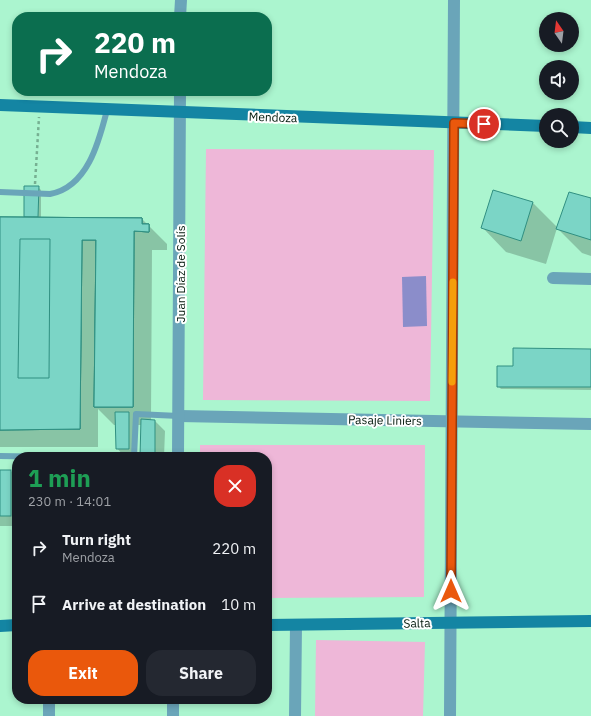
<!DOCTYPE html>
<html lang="en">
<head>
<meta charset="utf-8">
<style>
	body { margin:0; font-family:"IBM Plex Sans",sans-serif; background:#242831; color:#f1f3f6; height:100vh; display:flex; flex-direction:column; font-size:15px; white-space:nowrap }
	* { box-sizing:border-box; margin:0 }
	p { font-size:13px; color:#9ea1a6 }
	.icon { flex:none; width:22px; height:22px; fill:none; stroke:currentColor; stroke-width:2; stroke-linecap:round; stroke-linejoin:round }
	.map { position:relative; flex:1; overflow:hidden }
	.panel { position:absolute; left:12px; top:452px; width:260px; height:252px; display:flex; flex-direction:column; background:#171b24; border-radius:16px; box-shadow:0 2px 6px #0003 }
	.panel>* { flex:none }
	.hud { position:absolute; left:12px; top:12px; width:260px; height:84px; border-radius:16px; box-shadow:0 2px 6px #0003; background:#0b6e4f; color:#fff; overflow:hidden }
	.needle { width:26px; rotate:346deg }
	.controls { position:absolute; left:539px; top:12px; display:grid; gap:8px }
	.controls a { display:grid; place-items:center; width:40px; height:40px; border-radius:50%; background:#171b24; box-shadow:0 2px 6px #0003; font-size:20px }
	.pin { position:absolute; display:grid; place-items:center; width:34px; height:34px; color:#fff; margin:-17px; border:2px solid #fff; border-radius:50%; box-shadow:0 1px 4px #0007 }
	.me { position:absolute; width:44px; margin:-22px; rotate:0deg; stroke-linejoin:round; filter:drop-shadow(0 0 3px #0008) }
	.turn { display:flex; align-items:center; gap:14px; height:84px; padding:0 16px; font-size:18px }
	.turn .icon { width:52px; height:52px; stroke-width:2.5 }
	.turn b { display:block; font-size:28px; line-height:34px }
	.round { display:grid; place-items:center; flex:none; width:42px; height:42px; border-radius:16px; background:#242831 }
	.head { display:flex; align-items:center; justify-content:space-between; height:68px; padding:0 16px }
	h1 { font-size:24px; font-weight:700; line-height:30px; color:#1e9e55 }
	.primary-button { display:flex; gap:8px; margin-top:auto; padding:8px 16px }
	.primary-button a { flex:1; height:46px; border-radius:16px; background:#ea580c; color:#fff; font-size:16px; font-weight:700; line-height:46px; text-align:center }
	.primary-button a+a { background:#242831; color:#f1f3f6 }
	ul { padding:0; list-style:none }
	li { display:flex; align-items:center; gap:12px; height:56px; padding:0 16px }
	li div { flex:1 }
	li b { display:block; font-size:15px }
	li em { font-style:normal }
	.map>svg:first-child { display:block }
	.green { fill:#eeb7d8 }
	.water { fill:#8b8dca }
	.shadow { fill:#0003 }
	.building { fill:#7bd5c6; stroke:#308f81; fill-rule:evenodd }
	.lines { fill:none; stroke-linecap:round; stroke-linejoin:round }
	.path { stroke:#76b092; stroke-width:2.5; stroke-dasharray:3 3; stroke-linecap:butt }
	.lane { stroke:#6aa5b9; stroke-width:6 }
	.street { stroke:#6aa5b9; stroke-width:12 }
	.secondary { stroke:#1485a3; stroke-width:12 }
	.route-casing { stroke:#983908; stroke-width:10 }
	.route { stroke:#ea580c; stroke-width:7 }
	.slow { stroke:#f59e0b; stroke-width:7 }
	.labels { text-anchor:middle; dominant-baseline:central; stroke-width:4; stroke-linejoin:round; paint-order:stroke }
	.street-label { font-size:12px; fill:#00170a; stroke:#fff }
</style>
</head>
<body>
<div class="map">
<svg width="591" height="716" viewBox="0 0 591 716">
	<rect width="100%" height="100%" fill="#abf5cf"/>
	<g class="green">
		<polygon points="206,149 434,150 430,401 203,400"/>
		<polygon points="200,445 425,445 424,597 267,598 267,457 200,457"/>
		<polygon points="316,640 425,642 423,716 315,716"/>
	</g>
	<polygon class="water" points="426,276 427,326 403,327 402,277"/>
	<g class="shadow">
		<polygon points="38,187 41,190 41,218 142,219 167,244 167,250 152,250 151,420 155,421 165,431 164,457 141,457 142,425 135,425 135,455 123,455 117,448 117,425 114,425 98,409 98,447 0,447 0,218 26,218 25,217"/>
		<polygon points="494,191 533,203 558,228 591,199 591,256 582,253 557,228 546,264 506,252 482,227"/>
		<polygon points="591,350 591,390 501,389 498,386 514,367"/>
		<polygon points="0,471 11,471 17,477 17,526 0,526"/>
	</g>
	<g class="building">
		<polygon points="24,186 39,186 38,217 24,217"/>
		<polygon points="493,190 533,202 521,241 481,228"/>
		<polygon points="569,192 591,198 591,240 556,229"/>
		<polygon points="0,217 142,218 142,224 149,224 149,232 134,231 133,407 94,407 96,240 82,240 80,429 0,430"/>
		<polygon points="0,217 142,218 142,224 149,224 149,232 134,231 133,407 94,407 96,240 82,240 80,429 0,430"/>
		<path d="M 0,217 L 142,218 L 142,224 L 149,224 L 149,232 L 134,231 L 133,407 L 94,407 L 96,240 L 82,240 L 80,429 L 0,430 ZM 20,239 L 50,239 L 49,378 L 18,378 Z"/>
		<polygon points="513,348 591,349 591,387 497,387 497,366 513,366"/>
		<polygon points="115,412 129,412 129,449 116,449"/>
		<polygon points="141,419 155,420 155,457 140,457"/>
		<rect x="0" y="470" width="11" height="46"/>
	</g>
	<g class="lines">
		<polyline class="path" points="35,184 39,117"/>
		<g class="lane">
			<path d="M 0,192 L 50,194 C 88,187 99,141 107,110"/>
			<polyline points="0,456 62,457"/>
			<polyline points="134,457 136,414 179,416"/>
		</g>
		<g class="street">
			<polyline points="180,17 181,0"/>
			<polyline points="553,278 591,279"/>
			<polyline points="179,416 591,424"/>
			<polyline points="178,457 180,91"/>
			<polyline points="49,716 49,699"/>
			<polyline points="173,716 173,699"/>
			<polyline points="295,716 296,625"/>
			<polyline points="450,716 454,0"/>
		</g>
		<g class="secondary">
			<polyline points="0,105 546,126"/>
			<polyline points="572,127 591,128"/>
			<polyline points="267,625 591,621"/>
			<polyline points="0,626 17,625"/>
		</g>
	</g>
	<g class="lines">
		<defs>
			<polyline id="route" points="451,591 454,123 484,124"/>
		</defs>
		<use href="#route" class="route-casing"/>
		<use href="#route" class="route"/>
		<polyline class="slow" points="452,382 453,282"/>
	</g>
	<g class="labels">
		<g class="street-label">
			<text transform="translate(273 117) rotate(2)">Mendoza</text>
			<text transform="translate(180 274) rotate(-90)">Juan Díaz de Solís</text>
			<text transform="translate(385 420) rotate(1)">Pasaje Liniers</text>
			<text transform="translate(417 623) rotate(-1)">Salta</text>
		</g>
	</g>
</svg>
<div class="controls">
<a><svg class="needle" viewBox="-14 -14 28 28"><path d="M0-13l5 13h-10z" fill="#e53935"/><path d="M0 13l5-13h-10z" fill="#9ea1a6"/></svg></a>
<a><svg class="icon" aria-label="sound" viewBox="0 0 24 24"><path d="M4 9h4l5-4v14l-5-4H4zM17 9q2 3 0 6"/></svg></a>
<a><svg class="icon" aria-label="search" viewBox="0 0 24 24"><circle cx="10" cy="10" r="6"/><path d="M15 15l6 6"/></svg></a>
</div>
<div class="pin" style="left:484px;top:124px;background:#d93025"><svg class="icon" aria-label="arrive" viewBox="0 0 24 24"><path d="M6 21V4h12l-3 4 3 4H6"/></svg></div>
<svg class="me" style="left:451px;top:591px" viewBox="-20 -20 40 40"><path d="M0-17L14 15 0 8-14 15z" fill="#ea580c" stroke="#fff" stroke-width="4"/></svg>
<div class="hud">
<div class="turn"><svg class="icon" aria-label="right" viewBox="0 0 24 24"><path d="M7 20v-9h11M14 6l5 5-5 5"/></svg><div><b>220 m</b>Mendoza</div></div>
</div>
<section class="panel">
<div class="head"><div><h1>1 min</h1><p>230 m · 14:01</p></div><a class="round" style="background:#d93025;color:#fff"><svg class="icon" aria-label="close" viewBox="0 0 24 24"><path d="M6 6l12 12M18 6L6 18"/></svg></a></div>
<ul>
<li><svg class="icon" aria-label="right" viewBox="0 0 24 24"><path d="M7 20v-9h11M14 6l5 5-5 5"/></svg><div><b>Turn right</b><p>Mendoza</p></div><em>220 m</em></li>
<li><svg class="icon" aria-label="arrive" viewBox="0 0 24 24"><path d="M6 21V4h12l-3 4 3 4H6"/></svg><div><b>Arrive at destination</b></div><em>10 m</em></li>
</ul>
<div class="primary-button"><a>Exit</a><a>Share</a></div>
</section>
</div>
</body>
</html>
